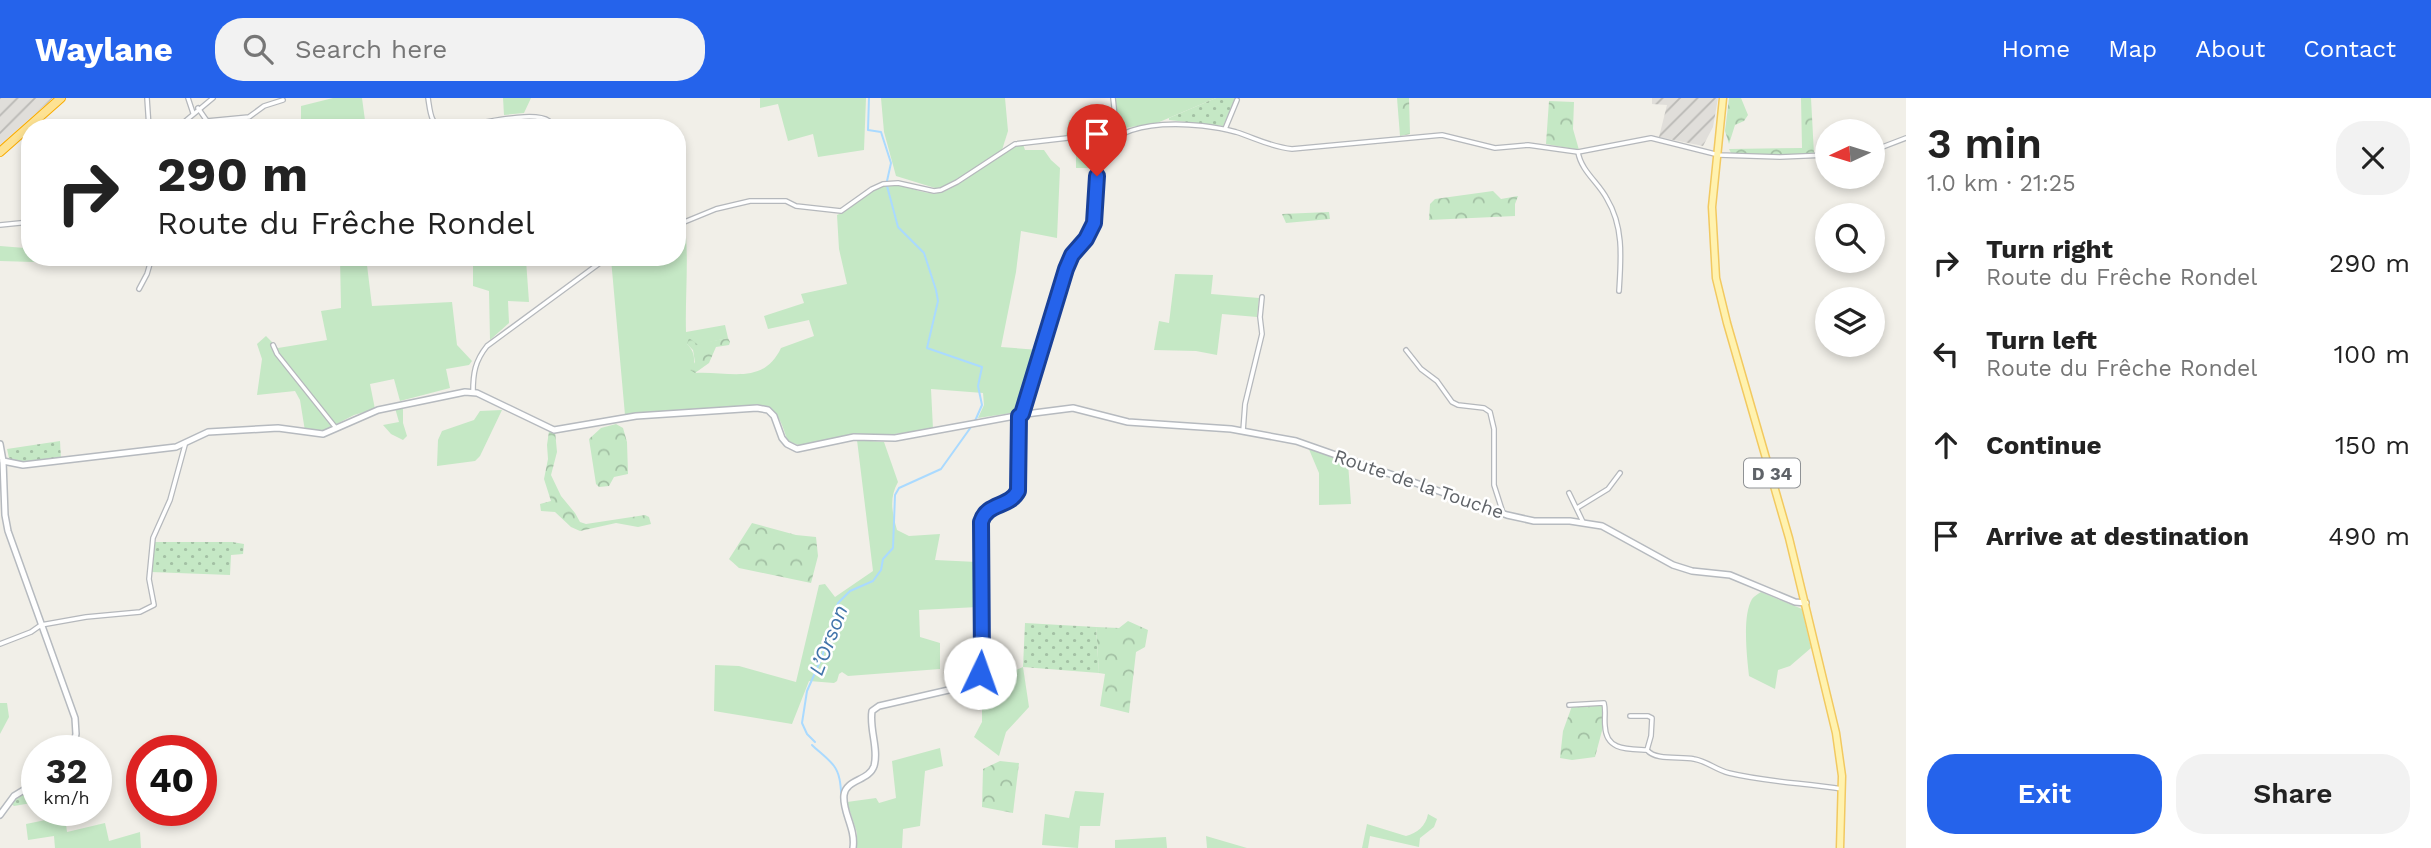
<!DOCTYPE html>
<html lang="en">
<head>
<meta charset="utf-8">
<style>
	body { margin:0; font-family:"Work Sans",sans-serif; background:#f2f2f2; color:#222; height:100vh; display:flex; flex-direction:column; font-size:26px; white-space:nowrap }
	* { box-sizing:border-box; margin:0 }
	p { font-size:23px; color:#767676 }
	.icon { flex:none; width:38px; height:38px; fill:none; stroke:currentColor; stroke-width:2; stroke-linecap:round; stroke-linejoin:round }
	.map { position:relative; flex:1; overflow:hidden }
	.drawer { display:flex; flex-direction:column; background:#fff; width:525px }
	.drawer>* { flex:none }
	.hud { position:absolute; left:21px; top:21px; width:665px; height:147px; border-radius:28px; box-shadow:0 4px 10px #0003; background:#fff; color:#222; overflow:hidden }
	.needle { width:46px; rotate:266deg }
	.tools { position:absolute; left:1815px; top:21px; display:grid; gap:14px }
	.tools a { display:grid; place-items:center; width:70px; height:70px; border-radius:50%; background:#fff; box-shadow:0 4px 10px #0003; font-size:35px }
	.speed { position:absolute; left:21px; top:637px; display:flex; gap:14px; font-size:35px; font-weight:700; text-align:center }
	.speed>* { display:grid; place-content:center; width:91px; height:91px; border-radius:50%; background:#fff; box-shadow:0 4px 10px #0003; line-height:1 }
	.speed small { font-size:18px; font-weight:400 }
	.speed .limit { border:10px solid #d22; background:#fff; color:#111 }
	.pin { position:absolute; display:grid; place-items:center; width:60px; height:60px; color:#fff; margin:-72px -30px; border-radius:50% 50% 50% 0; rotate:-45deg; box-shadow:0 0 7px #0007 }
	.pin .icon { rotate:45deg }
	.me { position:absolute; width:77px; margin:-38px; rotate:3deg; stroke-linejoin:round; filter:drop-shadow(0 0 5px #0008) }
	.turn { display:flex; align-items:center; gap:24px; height:147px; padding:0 21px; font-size:32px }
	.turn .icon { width:91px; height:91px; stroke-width:2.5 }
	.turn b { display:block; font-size:49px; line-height:60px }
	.round { display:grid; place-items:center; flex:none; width:74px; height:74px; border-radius:28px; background:#f2f2f2 }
	.headline { display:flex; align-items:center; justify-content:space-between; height:119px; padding:0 21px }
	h1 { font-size:42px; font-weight:600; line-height:52px }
	.button { display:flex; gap:14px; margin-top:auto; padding:14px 21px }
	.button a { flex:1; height:80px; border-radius:28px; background:#2563eb; color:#fff; font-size:28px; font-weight:600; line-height:80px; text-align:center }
	.button a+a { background:#f2f2f2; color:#222 }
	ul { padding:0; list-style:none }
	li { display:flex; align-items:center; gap:21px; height:91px; padding:0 21px }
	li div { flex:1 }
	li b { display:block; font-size:26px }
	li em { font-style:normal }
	header { display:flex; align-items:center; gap:42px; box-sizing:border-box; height:98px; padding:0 35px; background:#2563eb; color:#fff }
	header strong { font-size:33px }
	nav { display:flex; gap:38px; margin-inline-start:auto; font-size:24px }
	.search { width:490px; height:63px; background:#f2f2f2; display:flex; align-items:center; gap:18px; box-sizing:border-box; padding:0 24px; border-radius:28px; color:#767676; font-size:26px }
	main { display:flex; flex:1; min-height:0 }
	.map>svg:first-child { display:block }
	.industrial { fill:url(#industrial-furrows) }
	.grass { fill:#c5e8c5 }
	.forest { fill:url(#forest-crowns) }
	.garden { fill:url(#garden-dots) }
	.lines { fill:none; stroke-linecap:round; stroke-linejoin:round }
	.stream { stroke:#aadaff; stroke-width:2 }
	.street-casing { stroke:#b5b8bc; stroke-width:6 }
	.secondary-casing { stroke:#b6babf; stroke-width:8 }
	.primary-casing { stroke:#f2c960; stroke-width:9 }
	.highway-casing { stroke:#f9ab00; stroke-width:10 }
	.street { stroke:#fff; stroke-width:3.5 }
	.secondary { stroke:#fff; stroke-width:5 }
	.primary { stroke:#fff2af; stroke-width:6 }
	.highway { stroke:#fde293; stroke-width:8 }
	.route-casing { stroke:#184099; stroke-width:18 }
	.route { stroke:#2563eb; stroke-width:12 }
	.labels { text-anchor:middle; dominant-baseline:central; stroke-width:5; stroke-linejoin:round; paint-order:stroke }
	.shield { fill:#fff; stroke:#8f9295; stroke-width:2 }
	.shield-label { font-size:18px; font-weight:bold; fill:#5f6368 }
	.street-label { font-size:19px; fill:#5f6368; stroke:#fff }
	.water-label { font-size:21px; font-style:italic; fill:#4174aa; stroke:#fff }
</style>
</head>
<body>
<header>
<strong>Waylane</strong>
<div class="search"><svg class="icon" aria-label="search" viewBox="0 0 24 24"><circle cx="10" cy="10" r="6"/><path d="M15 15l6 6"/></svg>Search here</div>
<nav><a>Home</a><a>Map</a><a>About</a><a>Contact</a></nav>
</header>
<main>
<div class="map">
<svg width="1906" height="750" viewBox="0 0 1906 750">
	<defs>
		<pattern id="industrial-furrows" width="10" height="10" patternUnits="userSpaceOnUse" patternTransform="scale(1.75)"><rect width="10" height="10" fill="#e0deda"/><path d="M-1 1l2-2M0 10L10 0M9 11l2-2" fill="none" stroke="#b9b8b5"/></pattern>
		<pattern id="forest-crowns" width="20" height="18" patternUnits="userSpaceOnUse" patternTransform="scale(1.75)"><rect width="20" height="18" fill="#c5e8c5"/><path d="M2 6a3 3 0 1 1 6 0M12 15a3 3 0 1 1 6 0" fill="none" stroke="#a3c0a4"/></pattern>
		<pattern id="garden-dots" width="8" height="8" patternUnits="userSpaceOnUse" patternTransform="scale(1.75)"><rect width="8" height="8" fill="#c5e8c5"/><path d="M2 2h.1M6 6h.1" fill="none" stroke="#a3c0a4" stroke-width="1.8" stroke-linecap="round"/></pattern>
	</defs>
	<rect width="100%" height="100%" fill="#f1efe8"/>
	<g class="industrial">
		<polygon points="0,0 53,0 0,47"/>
		<polygon points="1652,0 1718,0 1713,29 1703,48 1659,39 1667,7 1652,6"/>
	</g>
	<g class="grass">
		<polygon points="333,0 362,0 366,30 395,30 301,30 301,8"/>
		<polygon points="503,0 531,0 524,15 504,17"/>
		<polygon points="760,0 866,0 864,52 818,59 813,36 788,43 778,6 760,10"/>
		<polygon points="881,0 1005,0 1008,33 1002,52 958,83 941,90 935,90 896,78 884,34"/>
		<polygon points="1114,0 1216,0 1157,25 1118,31"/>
		<polygon points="1086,21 1089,36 1066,37 1069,22"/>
		<polygon points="1093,38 1106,46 1096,63 1095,70 1076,70 1076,40"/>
		<path d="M 1023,46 L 1025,52 L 1044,52 L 1051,62 L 1060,70 L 1057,140 L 1021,133 L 1016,174 L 1001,249 L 1039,252 L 1018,314 L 978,320 L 984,307 L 983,295 L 931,291 L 933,331 L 801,348 L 788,343 C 784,334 781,319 773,314 C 759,303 647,314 625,317 L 611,161 L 677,159 L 677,129 L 685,126 C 689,162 685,198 686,234 L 725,227 L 728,240 L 701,246 L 687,246 C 697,256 693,263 695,275 C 729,273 763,288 781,250 L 814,238 L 809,222 L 768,231 L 764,218 L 804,205 L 801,196 L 847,186 L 839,151 L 837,117 C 854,109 869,90 889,87 C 907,85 925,100 943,94 C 972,82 993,55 1023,46 Z"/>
		<polygon points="25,129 30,129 30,159 69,159 67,165 0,163 0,148 25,150"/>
		<polygon points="155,159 218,159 219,165 154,166"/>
		<polygon points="340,159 366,159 372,208 452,204 457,247 472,263 469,267 446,271 450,290 400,303 394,281 370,286 375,311 354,317 321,334 305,333 300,302 295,293 257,297 262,261 257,246 266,238 278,250 327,242 321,213 341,210"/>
		<polygon points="473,159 513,159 513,162 526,162 529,204 508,203 509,225 490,242 489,193 473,188"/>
		<polygon points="1175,176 1213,177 1211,196 1259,200 1257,219 1222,216 1217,257 1196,253 1154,252 1159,223 1169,225"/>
		<polygon points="403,309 403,325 407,338 403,342 391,336 383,327 399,324 395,310"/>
		<polygon points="502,312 480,358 475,363 437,368 438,342 442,333 474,322 480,313"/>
		<path d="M 857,342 L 884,344 L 898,384 C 889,400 892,414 897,432 L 909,438 L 940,436 L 935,462 L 977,464 L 978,509 L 919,512 L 920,539 L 940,545 L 940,571 L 848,578 L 842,574 L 839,576 L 837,583 L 834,585 L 809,583 L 792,626 L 714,613 L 715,567 L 739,568 L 796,584 L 819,487 L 825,486 L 835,499 L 873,473 Z"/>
		<polygon points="1308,349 1348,365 1351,406 1319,407 1319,375"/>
		<path d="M 1761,494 L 1802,511 L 1811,550 L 1790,568 L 1778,572 L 1775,591 L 1749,578 C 1747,559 1742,518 1752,501 C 1754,498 1758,496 1761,494 Z"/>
		<polygon points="1023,569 1029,609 1006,634 999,658 974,639 982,624 982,586"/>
		<polygon points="0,605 7,605 9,619 0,636"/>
		<polygon points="940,650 943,668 925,673 920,728 903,731 902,750 856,750 857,735 847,704 876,700 879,705 896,700 892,663"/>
		<polygon points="1075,693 1104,695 1100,728 1080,728 1078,750 1042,747 1045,716 1069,720"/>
		<path d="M 1428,716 L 1437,721 L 1434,729 L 1420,740 L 1419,749 L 1370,738 L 1368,750 L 1362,750 L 1367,726 L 1406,738 C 1417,735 1426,728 1428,716 Z"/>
		<polygon points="65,718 67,734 105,725 109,743 140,734 141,750 55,750 54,738 28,742 26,726"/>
		<polygon points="1206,738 1247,750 1207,750"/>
		<polygon points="1166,739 1167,750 1115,750 1115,742"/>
	</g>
	<g class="forest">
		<polygon points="1397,0 1409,0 1410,36 1400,38"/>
		<polygon points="1729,0 1741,0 1748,17 1744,23 1735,27 1729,46 1725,33"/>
		<polygon points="1801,0 1811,0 1814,56 1775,58 1731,55 1729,51 1802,50"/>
		<polygon points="1549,3 1574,4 1573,31 1579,52 1546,46"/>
		<polygon points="1493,93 1501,101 1518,98 1515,106 1515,118 1429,122 1430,106 1435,101"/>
		<polygon points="1329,114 1330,121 1286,125 1282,116"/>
		<polygon points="689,240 697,246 728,240 730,244 729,247 716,249 709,265 695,275 690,272 695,264 693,252 687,246"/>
		<polygon points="616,326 623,330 627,344 628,376 614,379 609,388 599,389 596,386 589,341 601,330"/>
		<polygon points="549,333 555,333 557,354 551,377 561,398 575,415 580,424 586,426 645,417 649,419 651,426 638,429 616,425 580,433 571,429 555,414 541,413 540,406 551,403 544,381 548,361 547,347"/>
		<polygon points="752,425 796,437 816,439 818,458 811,485 739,470 729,461"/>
		<polygon points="1128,523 1148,532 1145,549 1136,554 1129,615 1100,608 1105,576 1099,575 1096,529 1119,530"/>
		<polygon points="1602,606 1603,629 1595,659 1572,662 1560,660 1563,633 1572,608"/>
		<polygon points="1000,663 1019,665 1013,715 982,709 983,671"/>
	</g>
	<g class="garden">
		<polygon points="1216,0 1236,0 1223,28 1169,22 1169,20"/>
		<polygon points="60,343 61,361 20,366 9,360 7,351"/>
		<polygon points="155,444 232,444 244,446 243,456 231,457 230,477 151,474"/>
		<polygon points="1025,525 1096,529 1099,575 1023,569"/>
		<polygon points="37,687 37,704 14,708 10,705"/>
	</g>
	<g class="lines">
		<g class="stream">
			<polyline points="869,0 868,32 881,34 891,65 887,83"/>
			<polyline points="887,88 898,129 924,155 936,192 938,203 927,250 982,269 978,288 982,307 975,323"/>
			<polyline points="815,644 807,636 802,625 807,593 822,559 838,505 850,493 873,483 881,472 883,461 893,450 895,397 899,390 941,371 971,329"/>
			<path d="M 812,647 C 819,654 828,660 834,668 C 844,681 839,703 845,719"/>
		</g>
		<defs>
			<g id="street">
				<polyline points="147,0 149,30"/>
				<polyline points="188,0 193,15"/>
				<path d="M 428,0 C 429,6 430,17 433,22 C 446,40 527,8 549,23 L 550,30"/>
				<polyline points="1113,0 1117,36"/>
				<polyline points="198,10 207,23 249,19 264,8 283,2"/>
				<polyline points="206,22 209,30"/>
				<polyline points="177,30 213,0"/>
				<polyline points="1225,31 1237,2"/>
				<polyline points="1109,45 1094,37 1116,35"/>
				<polyline points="1872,53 1906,40"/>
				<path d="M 1578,54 C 1581,73 1599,85 1607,101 C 1624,129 1621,161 1619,193"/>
				<polyline points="0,127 30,124"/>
				<polyline points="677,127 716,111 750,103 786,103 796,108 841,113 872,91 883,86 898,85 934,93 941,92 957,84 1015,46 1094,37"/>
				<polyline points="139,191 147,176 152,159"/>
				<polyline points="273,247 277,256 336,330"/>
				<polyline points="1406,252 1421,271 1437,283 1452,304 1458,307 1484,310 1490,314 1494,331 1494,387 1503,415"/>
				<path d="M 473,294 C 473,275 475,263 487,248 L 608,159"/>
				<path d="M 1021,316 L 1066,171 C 1073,154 1089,143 1094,125 C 1101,103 1090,77 1101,56 C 1122,17 1199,24 1236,34 C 1255,40 1271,49 1292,51 L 1442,37 L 1495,50 L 1528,47 L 1578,54 L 1651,40 L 1719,57 L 1780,59 L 1827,57"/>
				<polyline points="1243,333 1245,306 1262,236 1260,219 1262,199"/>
				<polyline points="1569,395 1583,424"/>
				<polyline points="1577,410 1608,391 1620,375"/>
				<polyline points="0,546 31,534 41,527 86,519 140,514 154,507 149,481 153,440 170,402 185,347"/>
				<path d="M 1569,607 L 1604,605 C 1606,613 1604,620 1605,628 C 1606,653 1628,651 1647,652 C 1656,663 1680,658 1694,661 C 1707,663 1716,672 1729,675 C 1766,684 1805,685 1842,691"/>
				<polyline points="1630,618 1648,618 1652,620 1651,638 1647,652"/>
			</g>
			<g id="secondary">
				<polyline points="0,346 3,363 5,417 8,433 75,620 76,636 72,653"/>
				<polyline points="3,363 23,367 176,349 208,334 278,330 323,336 378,312 465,294 477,295 554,332 636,318 757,310 768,312 774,318 782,340 787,346 797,351 854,339 895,340 1026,316 1073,310 1128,324 1231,331 1296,343 1507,417 1534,423 1570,423 1602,428 1673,467 1692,473 1730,477 1795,504 1806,505"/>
				<polyline points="0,717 14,698 37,684"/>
				<path d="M 853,750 C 856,730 842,714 844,697 C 846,681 869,683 874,668 C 879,651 869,631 872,613 L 879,608 L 966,588 C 978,582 981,574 982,561 L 981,424 C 987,404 1009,409 1018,392 L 1020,317"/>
			</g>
			<polyline id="primary" points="1723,0 1712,109 1716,180 1727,225 1789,440 1836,635 1842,678 1840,750"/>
			<polyline id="highway" points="0,54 61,0"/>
		</defs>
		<use href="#street" class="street-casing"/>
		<use href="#secondary" class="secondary-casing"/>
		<use href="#primary" class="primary-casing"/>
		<use href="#highway" class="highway-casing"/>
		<use href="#street" class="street"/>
		<use href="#secondary" class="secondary"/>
		<use href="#primary" class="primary"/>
		<use href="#highway" class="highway"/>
	</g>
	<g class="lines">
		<defs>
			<path id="route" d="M 980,575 L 982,561 L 981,424 C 987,404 1009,410 1018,393 L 1019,318 L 1022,316 L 1066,171 L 1072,157 L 1086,141 L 1094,125 L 1097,78"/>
		</defs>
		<use href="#route" class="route-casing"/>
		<use href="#route" class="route"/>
	</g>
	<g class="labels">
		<rect class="shield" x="1744" y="360.5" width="56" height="29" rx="5"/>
		<g class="shield-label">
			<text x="1772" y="375">D 34</text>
		</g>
		<g class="street-label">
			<text transform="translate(1419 386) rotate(19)">Route de la Touche</text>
		</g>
		<g class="water-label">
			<text transform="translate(828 542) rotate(-69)">L’Orson</text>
		</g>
	</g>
</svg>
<div class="tools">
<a><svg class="needle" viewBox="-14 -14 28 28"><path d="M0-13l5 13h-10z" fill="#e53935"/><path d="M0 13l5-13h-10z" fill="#767676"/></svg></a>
<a><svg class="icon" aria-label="search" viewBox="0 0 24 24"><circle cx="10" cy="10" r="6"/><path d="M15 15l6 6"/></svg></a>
<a><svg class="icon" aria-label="layers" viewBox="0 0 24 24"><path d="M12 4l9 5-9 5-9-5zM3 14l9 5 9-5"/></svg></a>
</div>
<div class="speed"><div>32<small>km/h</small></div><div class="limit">40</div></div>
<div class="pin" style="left:1097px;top:78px;background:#d93025"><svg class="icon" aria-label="arrive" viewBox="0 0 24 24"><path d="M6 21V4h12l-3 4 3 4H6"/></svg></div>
<svg class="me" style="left:980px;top:575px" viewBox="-20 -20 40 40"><circle r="19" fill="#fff"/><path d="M0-13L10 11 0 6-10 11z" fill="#2563eb"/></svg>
<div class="hud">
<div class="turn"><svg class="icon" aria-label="right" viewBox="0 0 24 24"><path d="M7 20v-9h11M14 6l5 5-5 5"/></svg><div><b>290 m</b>Route du Frêche Rondel</div></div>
</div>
</div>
<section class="drawer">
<div class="headline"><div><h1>3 min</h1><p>1.0 km · 21:25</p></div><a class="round"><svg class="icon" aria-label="close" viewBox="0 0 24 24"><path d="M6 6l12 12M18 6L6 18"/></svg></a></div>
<ul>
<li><svg class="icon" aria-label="right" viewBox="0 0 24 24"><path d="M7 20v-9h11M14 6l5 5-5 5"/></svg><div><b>Turn right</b><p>Route du Frêche Rondel</p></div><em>290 m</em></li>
<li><svg class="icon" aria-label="left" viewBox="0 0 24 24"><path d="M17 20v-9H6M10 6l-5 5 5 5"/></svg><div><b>Turn left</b><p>Route du Frêche Rondel</p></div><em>100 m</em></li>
<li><svg class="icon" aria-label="ahead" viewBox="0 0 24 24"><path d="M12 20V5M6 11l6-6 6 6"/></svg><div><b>Continue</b></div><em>150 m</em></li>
<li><svg class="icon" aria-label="arrive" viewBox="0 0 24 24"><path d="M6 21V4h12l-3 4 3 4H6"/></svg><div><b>Arrive at destination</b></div><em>490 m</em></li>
</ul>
<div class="button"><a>Exit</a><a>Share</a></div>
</section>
</main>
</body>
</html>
